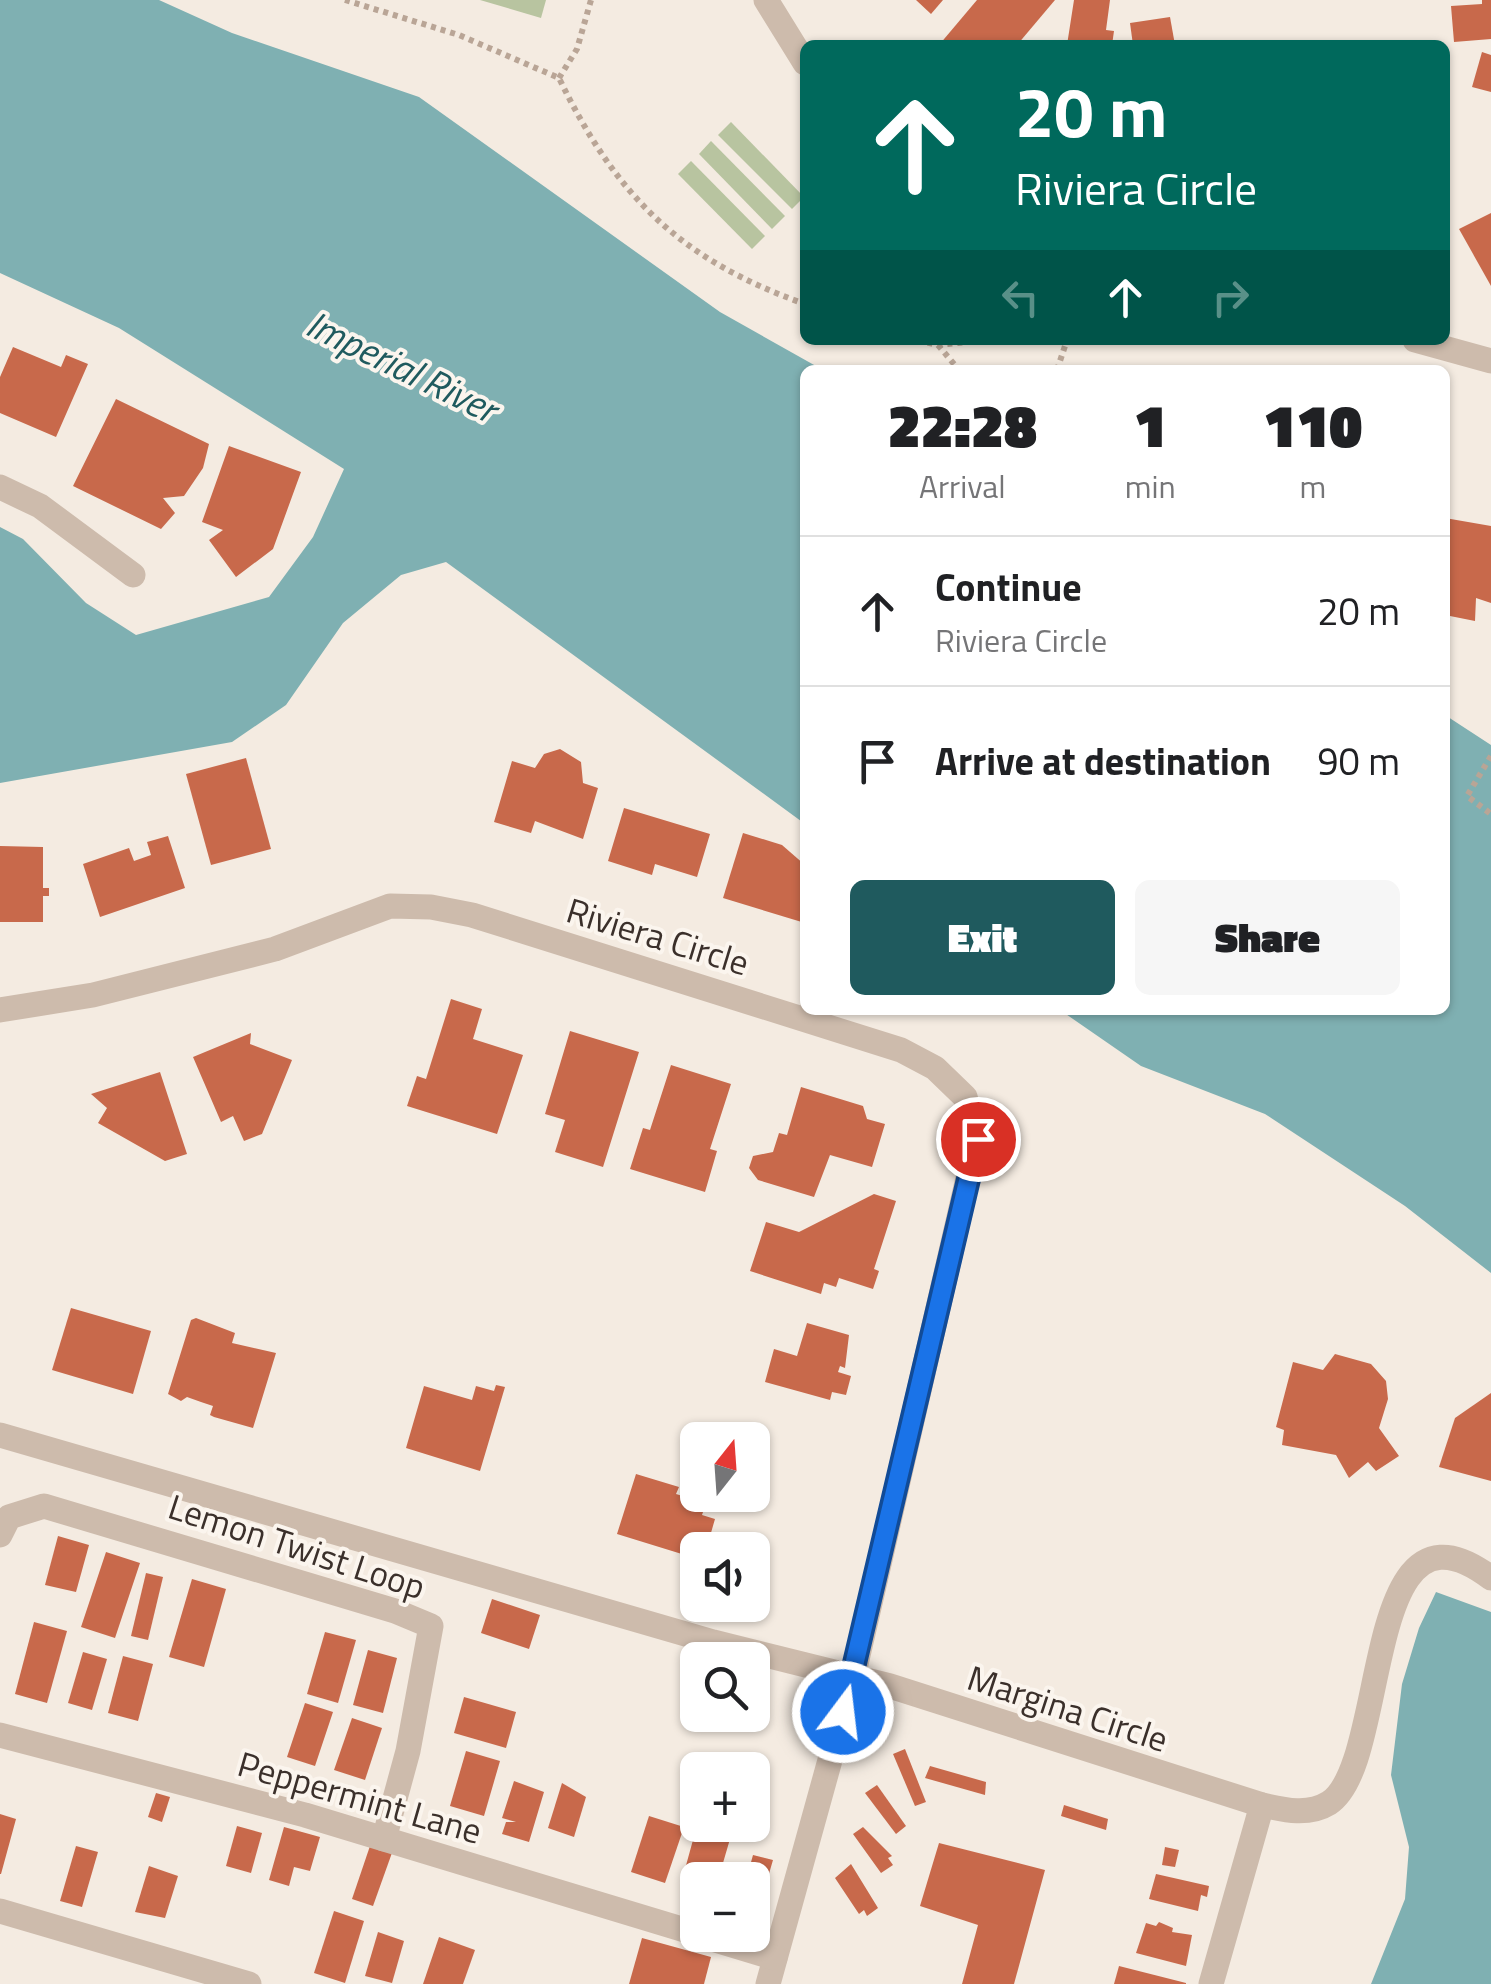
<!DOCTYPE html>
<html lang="en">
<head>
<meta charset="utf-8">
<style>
	body { margin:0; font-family:"Titillium Web",sans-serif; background:#f6f6f6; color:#202124; height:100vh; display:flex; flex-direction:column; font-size:38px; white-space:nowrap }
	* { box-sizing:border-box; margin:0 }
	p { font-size:32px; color:#757577 }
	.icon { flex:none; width:55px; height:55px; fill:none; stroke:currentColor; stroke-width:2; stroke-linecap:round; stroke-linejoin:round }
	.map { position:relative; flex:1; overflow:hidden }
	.side { position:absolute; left:800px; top:365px; width:650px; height:650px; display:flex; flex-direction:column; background:#fff; border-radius:15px; box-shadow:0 2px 8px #0004 }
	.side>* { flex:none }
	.hud { position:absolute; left:800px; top:40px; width:650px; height:305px; border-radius:15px; box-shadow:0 2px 8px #0004; background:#00695c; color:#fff; overflow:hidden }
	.needle { width:65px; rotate:17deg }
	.fabs { position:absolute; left:680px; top:1422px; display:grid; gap:20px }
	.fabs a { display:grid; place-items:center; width:90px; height:90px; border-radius:15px; background:#fff; box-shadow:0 2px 8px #0004; font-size:50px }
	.pin { position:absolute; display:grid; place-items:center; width:85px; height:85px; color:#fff; margin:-42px; border:5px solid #fff; border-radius:50%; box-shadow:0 2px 10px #0007 }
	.me { position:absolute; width:110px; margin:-55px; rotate:15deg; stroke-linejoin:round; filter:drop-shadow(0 0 8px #0008) }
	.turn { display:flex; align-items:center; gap:35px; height:210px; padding:0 50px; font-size:45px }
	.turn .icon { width:130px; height:130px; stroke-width:2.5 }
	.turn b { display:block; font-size:70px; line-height:85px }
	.lanes { display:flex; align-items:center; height:95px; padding:0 50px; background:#0003; justify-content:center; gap:50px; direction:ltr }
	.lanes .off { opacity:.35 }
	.eta { display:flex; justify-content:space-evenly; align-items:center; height:170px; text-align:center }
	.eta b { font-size:60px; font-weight:800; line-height:70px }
	.action { display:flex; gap:20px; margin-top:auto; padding:20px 50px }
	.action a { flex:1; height:115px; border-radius:15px; background:#1f5a5e; color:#fff; font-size:40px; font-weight:800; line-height:115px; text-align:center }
	.action a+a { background:#f6f6f6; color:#202124 }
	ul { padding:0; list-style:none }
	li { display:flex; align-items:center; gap:30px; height:150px; padding:0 50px; border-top:2px solid #e0e0e0 }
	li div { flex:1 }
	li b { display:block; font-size:38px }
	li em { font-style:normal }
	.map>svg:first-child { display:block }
	.green { fill:#b8c4a0 }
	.water { fill:#7fb0b2 }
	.building { fill:#c8694b }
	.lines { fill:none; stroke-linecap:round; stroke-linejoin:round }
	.path { stroke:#b9a596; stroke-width:6; stroke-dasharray:5 5; stroke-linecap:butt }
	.street { stroke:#cdbbac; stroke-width:25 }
	.route-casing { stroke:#114b97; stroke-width:25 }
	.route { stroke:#1a73e8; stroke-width:18 }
	.labels { text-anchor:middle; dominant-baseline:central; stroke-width:8; stroke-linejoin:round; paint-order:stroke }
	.street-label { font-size:35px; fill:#3b302b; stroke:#fbf5ee }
	.water-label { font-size:38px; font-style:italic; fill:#1f5a5e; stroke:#fbf5ee }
</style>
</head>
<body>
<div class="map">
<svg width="1491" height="1984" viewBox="0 0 1491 1984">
	<rect width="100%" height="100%" fill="#f4ebe1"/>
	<g class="green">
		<polygon points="480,0 546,0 541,18"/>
		<polygon points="731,122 804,197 792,209 718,135"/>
		<polygon points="711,141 785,216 772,229 699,154"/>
		<polygon points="691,161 765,236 752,249 678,174"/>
	</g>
	<g class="water">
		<polygon points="0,0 159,0 232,33 419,97 720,312 823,370 805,370 805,824 446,562 401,575 343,623 286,705 232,742 0,783 0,527 23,539 86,603 136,635 269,597 313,537 344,469 119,328 0,273"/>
		<polygon points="1445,715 1491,745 1491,1273 1405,1206 1265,1114 1141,1066 1060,1010 1445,1010"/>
		<polygon points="1436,1592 1491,1612 1491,1984 1371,1984 1405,1899 1409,1847 1391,1775 1402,1684 1419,1628"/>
	</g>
	<g class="building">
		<polygon points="916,0 943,0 931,14"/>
		<polygon points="977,0 1055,0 1017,45 939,45"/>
		<polygon points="1074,0 1110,0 1106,30 1114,31 1112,45 1067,45"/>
		<polygon points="1482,0 1491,0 1491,39 1454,42 1451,6 1482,4"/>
		<polygon points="1170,17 1175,45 1133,45 1130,23"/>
		<polygon points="1482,52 1491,55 1491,92 1472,87"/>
		<polygon points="1491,213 1491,286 1459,229"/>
		<polygon points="13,347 61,367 66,355 88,364 56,437 0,413 0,377"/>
		<polygon points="116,399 209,444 203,468 184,496 163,498 175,513 161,529 73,486"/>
		<polygon points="229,446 301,472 273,549 236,577 209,540 223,530 202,522"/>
		<polygon points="1445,518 1491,526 1491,603 1476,598 1475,621 1445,615"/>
		<polygon points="560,749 581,762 583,783 598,788 583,839 535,821 531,833 494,822 512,761 535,768 544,754"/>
		<polygon points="246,758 271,849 211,865 186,774"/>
		<polygon points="624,808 710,834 697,877 655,864 652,875 608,861"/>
		<polygon points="743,833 782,845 805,865 805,923 723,898"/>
		<polygon points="168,836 185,888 100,917 83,864 129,848 134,861 151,855 147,842"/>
		<polygon points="0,846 43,847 43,888 49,888 49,896 43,896 43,922 0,922"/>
		<polygon points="451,999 482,1009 473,1039 523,1055 497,1134 407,1106 417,1076 426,1079"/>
		<polygon points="570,1031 639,1052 603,1167 555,1152 565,1120 545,1114"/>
		<polygon points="251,1033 250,1044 292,1060 262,1134 244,1141 233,1116 221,1122 193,1057"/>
		<polygon points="671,1065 731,1084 710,1149 717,1151 705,1192 630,1169 643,1128 650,1130"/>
		<polygon points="160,1072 187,1154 165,1161 98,1123 107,1108 91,1094"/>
		<polygon points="801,1087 863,1106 867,1119 885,1124 872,1167 830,1155 814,1197 758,1180 749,1168 753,1156 773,1152 779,1133 787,1135"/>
		<polygon points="874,1194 896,1201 874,1269 879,1271 873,1289 839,1278 836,1287 824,1283 821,1294 750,1271 766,1222 799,1232"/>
		<polygon points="71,1308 151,1331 133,1394 52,1370"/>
		<polygon points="196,1318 235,1333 232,1343 276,1353 253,1428 214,1417 210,1415 213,1406 201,1402 187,1397 181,1401 168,1394 191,1320"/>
		<polygon points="807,1323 849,1335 845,1368 840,1366 838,1372 851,1376 846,1395 832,1392 830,1400 765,1382 774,1349 797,1356"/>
		<polygon points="1335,1354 1371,1364 1386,1381 1388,1399 1379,1428 1399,1456 1376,1471 1368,1462 1349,1478 1336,1455 1282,1445 1284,1430 1276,1427 1293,1362 1323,1370"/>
		<polygon points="496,1385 505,1387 480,1471 406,1448 424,1386 472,1400 476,1386 494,1391"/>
		<polygon points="1491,1393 1491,1481 1439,1467 1455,1418"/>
		<polygon points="636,1474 679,1487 676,1494 706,1503 702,1515 715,1519 706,1550 698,1550 698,1559 617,1534"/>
		<polygon points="58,1536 89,1545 76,1592 45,1585"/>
		<polygon points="106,1552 140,1563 115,1638 81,1627"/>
		<polygon points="146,1573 163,1577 148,1640 131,1636"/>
		<polygon points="192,1579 226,1589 204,1667 169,1657"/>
		<polygon points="492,1599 540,1615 529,1649 481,1633"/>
		<polygon points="34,1622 67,1631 47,1703 15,1694"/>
		<polygon points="325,1632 356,1640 338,1703 307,1694"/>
		<polygon points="368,1650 397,1658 383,1713 353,1705"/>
		<polygon points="83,1652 107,1659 92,1710 68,1703"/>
		<polygon points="123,1656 153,1664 138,1721 108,1713"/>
		<polygon points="464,1697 516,1712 506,1748 454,1733"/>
		<polygon points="305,1703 333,1712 315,1766 287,1757"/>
		<polygon points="352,1718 382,1728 365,1780 334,1770"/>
		<polygon points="905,1749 926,1802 915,1806 893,1754"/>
		<polygon points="466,1751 500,1761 484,1816 450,1806"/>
		<polygon points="930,1766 986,1782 985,1795 925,1778"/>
		<polygon points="514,1781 544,1792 529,1842 502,1834 506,1822 516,1822 502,1818"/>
		<polygon points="562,1783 586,1797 574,1837 548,1828"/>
		<polygon points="877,1785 906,1826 896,1834 865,1793"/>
		<polygon points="156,1793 170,1797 162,1822 148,1817"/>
		<polygon points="1064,1805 1108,1819 1106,1830 1061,1816"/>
		<polygon points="0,1814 16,1819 1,1874 0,1874"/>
		<polygon points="649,1816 684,1827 665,1883 631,1872"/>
		<polygon points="237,1826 262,1833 251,1873 226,1866"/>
		<polygon points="284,1827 320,1837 310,1871 294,1867 289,1886 269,1880"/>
		<polygon points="863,1827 892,1856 888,1858 893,1865 881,1873 853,1834"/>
		<polygon points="696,1829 730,1839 718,1880 698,1880 698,1885 682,1880"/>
		<polygon points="371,1843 393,1850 373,1906 352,1899"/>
		<polygon points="939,1843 1045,1870 1014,1984 962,1984 978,1925 920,1906"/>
		<polygon points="76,1846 98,1852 82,1907 60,1901"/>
		<polygon points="1165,1847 1179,1850 1175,1867 1162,1865"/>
		<polygon points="753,1855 773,1860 758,1911 752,1909 752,1880 746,1880"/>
		<polygon points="851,1864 878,1908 867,1916 864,1910 859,1914 835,1878"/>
		<polygon points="149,1866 178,1876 165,1918 135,1912"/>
		<polygon points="1156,1874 1209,1886 1207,1897 1201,1895 1198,1911 1149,1899"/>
		<polygon points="334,1911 364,1921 345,1983 314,1973"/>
		<polygon points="1159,1922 1173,1928 1172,1932 1192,1935 1186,1966 1136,1953 1146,1923 1156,1926"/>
		<polygon points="378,1932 404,1941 392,1983 365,1976"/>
		<polygon points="439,1937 475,1950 463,1984 423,1984"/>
		<polygon points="642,1938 711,1957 704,1984 629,1984"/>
		<polygon points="1119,1966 1186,1983 1186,1984 1114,1984"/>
	</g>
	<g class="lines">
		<g class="path">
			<path d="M 345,0 L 459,35 L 559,78 C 616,196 680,260 805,304"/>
			<polyline points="559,78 577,49 591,0"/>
			<polyline points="918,340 937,345 989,340"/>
			<polyline points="938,345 959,370"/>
			<polyline points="1057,370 1067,340"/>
			<polyline points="1491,756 1467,796 1491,814"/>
		</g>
		<g class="street">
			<polyline points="766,0 805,63"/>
			<polyline points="1415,340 1491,361"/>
			<polyline points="0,487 40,506 133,575"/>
			<polyline points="0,1010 93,995 275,949 390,906 431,907 472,915 901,1050 935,1068 965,1097 977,1139 853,1677 768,1984"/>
			<polyline points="0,1435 713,1642 890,1686 1262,1805"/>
			<polyline points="0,1535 9,1517 44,1506 395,1611 431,1626 408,1751 384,1839"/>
			<polyline points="0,1735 305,1815 698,1934"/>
			<polyline points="0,1911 249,1984"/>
			<polyline points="699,1935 775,1958"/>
			<path d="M 1211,1984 L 1262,1805 C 1284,1810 1308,1816 1329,1803 C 1391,1763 1360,1479 1491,1578"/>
		</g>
	</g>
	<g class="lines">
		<defs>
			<polyline id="route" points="843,1712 978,1139"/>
		</defs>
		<use href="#route" class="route-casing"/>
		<use href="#route" class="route"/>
	</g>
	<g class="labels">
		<g class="street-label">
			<text transform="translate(658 936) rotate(17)">Riviera Circle</text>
			<text transform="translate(297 1546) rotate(18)">Lemon Twist Loop</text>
			<text transform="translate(1068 1708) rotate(18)">Margina Circle</text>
			<text transform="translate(360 1797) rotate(16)">Peppermint Lane</text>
		</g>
		<g class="water-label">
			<text transform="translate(402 366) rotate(26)">Imperial River</text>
		</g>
	</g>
</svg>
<div class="fabs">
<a><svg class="needle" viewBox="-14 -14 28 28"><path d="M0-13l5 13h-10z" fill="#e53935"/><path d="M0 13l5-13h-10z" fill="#757577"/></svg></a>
<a><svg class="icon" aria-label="sound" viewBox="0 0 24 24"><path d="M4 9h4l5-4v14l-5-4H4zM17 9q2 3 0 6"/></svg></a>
<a><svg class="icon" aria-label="search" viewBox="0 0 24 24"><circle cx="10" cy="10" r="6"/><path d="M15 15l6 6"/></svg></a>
<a>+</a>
<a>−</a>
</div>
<div class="pin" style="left:978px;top:1139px;background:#d93025"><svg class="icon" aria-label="arrive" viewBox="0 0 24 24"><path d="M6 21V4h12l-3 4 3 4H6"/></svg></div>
<svg class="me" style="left:843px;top:1712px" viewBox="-20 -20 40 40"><circle r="17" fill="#1a73e8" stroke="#fff" stroke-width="3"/><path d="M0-11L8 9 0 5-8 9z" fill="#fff"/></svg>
<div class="hud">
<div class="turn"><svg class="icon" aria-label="ahead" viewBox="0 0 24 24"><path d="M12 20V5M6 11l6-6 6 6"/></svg><div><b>20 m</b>Riviera Circle</div></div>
<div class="lanes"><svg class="icon off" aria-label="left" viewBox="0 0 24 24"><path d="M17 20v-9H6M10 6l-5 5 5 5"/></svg><svg class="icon" aria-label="ahead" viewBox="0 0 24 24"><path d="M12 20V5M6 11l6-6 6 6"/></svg><svg class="icon off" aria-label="right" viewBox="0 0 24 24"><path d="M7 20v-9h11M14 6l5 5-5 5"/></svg></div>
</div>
<section class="side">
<div class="eta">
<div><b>22:28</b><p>Arrival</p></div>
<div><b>1</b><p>min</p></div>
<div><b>110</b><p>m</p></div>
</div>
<ul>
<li><svg class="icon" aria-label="ahead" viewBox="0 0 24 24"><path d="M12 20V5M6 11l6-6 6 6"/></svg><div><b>Continue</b><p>Riviera Circle</p></div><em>20 m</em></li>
<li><svg class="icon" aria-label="arrive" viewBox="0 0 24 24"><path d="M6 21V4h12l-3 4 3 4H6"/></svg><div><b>Arrive at destination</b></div><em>90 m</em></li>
</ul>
<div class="action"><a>Exit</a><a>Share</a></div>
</section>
</div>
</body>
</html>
